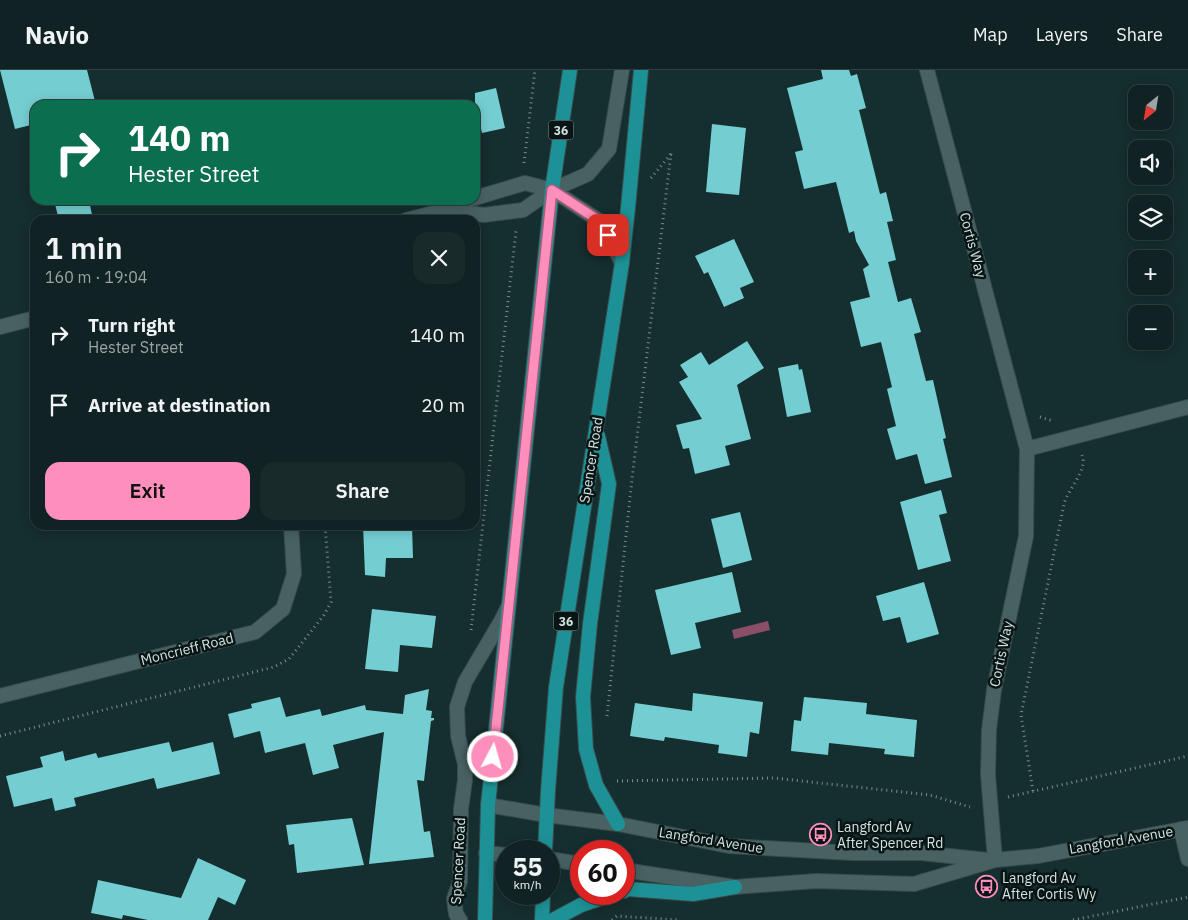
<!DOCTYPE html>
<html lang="en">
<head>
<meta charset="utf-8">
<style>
	body { margin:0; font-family:"IBM Plex Sans",sans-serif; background:#192a2b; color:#f1f3f6; height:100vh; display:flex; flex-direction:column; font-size:19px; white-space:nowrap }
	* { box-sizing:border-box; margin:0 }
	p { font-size:16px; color:#9ca4a6 }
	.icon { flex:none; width:28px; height:28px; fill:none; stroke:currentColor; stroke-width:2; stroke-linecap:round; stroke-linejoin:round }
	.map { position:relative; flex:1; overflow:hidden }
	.panel { position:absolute; left:30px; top:145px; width:450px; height:315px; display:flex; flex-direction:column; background:#102223; border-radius:15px; box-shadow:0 2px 12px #0003,0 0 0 1px #303f41 }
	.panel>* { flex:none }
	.banner { position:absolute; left:30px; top:30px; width:450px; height:105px; border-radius:15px; box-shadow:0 2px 12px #0003,0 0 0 1px #303f41; background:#0b6e4f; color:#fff; overflow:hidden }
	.needle { width:32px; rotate:210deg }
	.tools { position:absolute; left:1128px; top:15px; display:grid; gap:10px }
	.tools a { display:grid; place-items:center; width:45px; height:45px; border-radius:10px; background:#102223; box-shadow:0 2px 12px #0003,0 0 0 1px #303f41; font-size:25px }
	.speed { position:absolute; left:495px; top:770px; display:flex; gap:10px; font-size:25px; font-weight:700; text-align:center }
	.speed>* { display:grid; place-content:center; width:65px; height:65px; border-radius:50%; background:#102223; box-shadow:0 2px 12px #0003,0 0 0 1px #303f41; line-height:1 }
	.speed small { font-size:12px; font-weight:400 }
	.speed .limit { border:8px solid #d22; background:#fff; color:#111 }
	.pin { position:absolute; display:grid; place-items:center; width:42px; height:42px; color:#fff; margin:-21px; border-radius:10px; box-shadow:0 2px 8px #0006 }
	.me { position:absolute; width:55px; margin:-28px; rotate:6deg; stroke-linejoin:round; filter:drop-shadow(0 0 4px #0008) }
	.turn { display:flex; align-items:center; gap:18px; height:105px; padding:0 15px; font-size:22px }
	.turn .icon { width:65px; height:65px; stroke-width:2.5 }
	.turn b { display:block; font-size:35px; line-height:42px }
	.round { display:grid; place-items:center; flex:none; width:52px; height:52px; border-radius:15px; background:#192a2b }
	.head { display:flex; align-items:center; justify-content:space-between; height:85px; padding:0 15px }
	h1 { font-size:30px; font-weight:600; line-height:38px }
	.action { display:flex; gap:10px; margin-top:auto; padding:10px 15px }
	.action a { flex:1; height:58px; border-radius:15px; background:#fe8ebb; color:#111; font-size:20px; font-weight:600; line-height:58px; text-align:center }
	.action a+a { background:#192a2b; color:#f1f3f6 }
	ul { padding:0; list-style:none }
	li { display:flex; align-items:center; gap:15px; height:70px; padding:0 15px }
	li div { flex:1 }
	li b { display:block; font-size:19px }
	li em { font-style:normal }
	header { display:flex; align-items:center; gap:30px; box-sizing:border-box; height:70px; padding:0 25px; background:#102223; border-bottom:1px solid #303f41 }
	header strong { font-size:24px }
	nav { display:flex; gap:28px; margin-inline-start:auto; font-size:18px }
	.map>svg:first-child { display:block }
	.water { fill:#8a4e66 }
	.building { fill:#74ced1 }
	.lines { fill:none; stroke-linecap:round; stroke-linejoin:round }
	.service-casing { stroke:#374b4c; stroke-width:16 }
	.minor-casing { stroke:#374b4c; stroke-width:16 }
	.secondary-casing { stroke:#374b4c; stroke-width:16 }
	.primary-casing { stroke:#374b4c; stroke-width:16 }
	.path { stroke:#7a8d8e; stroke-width:3; stroke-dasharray:1 4; stroke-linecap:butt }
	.service { stroke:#486263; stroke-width:14 }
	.minor { stroke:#486263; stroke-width:14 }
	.secondary { stroke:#486263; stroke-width:14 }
	.primary { stroke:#1d9296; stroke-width:14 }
	.route-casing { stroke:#a55c7a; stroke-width:12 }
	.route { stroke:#fe8ebb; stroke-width:9 }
	.labels { text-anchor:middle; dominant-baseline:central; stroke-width:5; stroke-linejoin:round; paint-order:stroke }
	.shield { fill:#091415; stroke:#96a4a4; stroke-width:1 }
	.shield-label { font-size:12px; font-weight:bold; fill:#d2e1e1 }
	.street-label { font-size:14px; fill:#d2e1e1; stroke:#091415 }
	.poi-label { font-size:14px; fill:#d2e1e1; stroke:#091415; text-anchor:start }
</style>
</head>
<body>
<header>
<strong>Navio</strong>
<nav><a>Map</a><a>Layers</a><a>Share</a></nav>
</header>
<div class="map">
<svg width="1188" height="850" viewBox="0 0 1188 850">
	<rect width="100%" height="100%" fill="#152e2f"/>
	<polygon class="water" points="768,551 770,560 734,569 732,560"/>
	<g class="building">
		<polygon points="0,0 87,0 96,35 35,35 35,54 15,59"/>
		<polygon points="821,0 849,0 851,6 857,4 866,38 859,40 880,124 886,122 893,151 887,152 896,190 888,192 898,232 911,228 921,262 914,264 926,311 933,310 946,368 943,369 952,407 925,414 917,384 896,390 887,359 896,356 887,319 892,317 881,272 861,277 850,232 870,227 863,199 869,195 856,171 854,161 849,163 836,112 804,119 795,82 803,80 787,18 823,9"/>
		<polygon points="496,18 505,58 482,63 480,54 475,56 475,23"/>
		<polygon points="712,54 746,58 739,125 706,122"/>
		<polygon points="54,130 89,130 93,150 59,150"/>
		<polygon points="734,169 754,212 740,218 744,228 724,237 708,202 704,204 695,186"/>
		<polygon points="747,271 764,298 737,315 751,369 725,376 730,395 695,404 689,378 683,379 676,355 702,349 679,312 688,307 680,295 701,282 709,295"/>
		<polygon points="798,294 799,300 802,299 811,342 787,347 778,298"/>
		<polygon points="941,420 947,443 939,445 951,491 918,500 900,432"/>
		<polygon points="740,442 752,490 723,498 711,449"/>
		<polygon points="363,455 412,455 413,488 386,488 385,507 365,505"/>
		<polygon points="732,502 741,542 695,553 701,578 671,585 655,520"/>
		<polygon points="924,512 939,564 907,573 900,547 883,551 876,526"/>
		<polygon points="372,539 436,546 432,578 400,575 398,602 365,599"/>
		<polygon points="429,619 426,640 432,641 431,648 434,648 434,650 431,651 424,711 417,710 424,762 430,761 434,787 369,794 384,662 333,675 339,698 313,705 305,673 265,683 260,661 234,668 228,644 252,638 251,634 280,627 286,647 320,639 322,646 365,635 366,640 403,644 405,625"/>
		<polygon points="693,623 763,632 759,664 750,662 747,687 718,683 719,675 665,667 664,671 630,666 635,633 692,641"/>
		<polygon points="804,627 867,633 866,644 917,650 914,687 884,684 885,679 829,673 828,685 791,681 794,650 801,651"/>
		<polygon points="169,672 172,682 213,672 220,704 157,719 154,708 74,728 76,736 55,741 52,728 14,737 6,706 43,697 40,687 63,681 65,691 96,683 98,688"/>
		<polygon points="352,748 364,795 297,803 294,774 289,775 286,755"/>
		<polygon points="198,788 246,810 235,835 218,827 208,850 148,850 123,845 122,849 91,843 98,810 181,828"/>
	</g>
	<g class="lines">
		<defs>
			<polyline id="service" points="460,850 456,844 454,829 460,811 461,739 465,710 465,694 458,666 457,637 465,612 501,551 508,537"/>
			<g id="minor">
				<polyline points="927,0 1027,379 1026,466 994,620 989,660 988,705 995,790"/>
				<polyline points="475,128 525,113 552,120 601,152 622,193"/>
				<polyline points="445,140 484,145 523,140 552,120 588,104 609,79 622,0"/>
				<polyline points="406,150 445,140 469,130"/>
				<polyline points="0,257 35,248"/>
				<polyline points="1027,379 1188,337"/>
				<polyline points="0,626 255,562 283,539 294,504 291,455"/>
				<polyline points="1181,759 1188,789"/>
			</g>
			<g id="secondary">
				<polyline points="488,735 546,745 618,754 729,776 852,783 921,783 988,790"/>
				<polyline points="486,783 506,785"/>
				<polyline points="549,789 581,794"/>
				<polyline points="624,800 735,817 816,811 914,814 995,790 1038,786 1188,758"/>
			</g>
			<g id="primary">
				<polyline points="598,366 609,414 590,554 583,627 586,679 596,715 618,754"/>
				<polyline points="545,781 548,721 556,617 622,193 628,138 641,0"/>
				<polyline points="624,821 628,819 693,824 735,817"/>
				<polyline points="485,850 488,735 552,120 570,0"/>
				<polyline points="542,850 543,824"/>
				<polyline points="553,850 581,835 614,824"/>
			</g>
		</defs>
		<use href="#service" class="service-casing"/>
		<use href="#minor" class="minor-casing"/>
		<use href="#secondary" class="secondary-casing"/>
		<use href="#primary" class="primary-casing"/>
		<g class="path">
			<polyline points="524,93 535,0"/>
			<polyline points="651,108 671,84"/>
			<polyline points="1040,347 1053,351"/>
			<polyline points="471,560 516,161"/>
			<polyline points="607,646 632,409 671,83"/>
			<polyline points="0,666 274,597 289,589 324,545 331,532 325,455"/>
			<polyline points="617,711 774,708 930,725 970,737"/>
			<path d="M 1033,721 L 1021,645 L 1064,434 C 1068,419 1088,400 1082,385"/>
			<polyline points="1008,727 1188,686"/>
			<polyline points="612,850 617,846 679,850"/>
			<polyline points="1073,850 1188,827"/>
		</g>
		<use href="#service" class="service"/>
		<use href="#minor" class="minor"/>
		<use href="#secondary" class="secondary"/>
		<use href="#primary" class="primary"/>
	</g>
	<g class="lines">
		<defs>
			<polyline id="route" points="493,687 552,120 601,152 608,165"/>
		</defs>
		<use href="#route" class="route-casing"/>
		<use href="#route" class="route"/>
	</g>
	<defs>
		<symbol id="bus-ring" viewBox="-11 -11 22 22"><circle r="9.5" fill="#091415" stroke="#fe8ebb" stroke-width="1.5"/><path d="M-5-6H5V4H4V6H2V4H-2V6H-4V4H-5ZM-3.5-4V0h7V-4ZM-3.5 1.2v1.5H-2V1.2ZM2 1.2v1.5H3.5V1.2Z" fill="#fe8ebb"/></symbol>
	</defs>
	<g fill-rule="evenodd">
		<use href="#bus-ring" x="808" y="752" width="25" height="25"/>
		<use href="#bus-ring" x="974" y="804" width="25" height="25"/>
	</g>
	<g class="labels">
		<g class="shield">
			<rect x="548.5" y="50.5" width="25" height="19" rx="4"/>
			<rect x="553.5" y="541.5" width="25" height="19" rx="4"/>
		</g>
		<g class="shield-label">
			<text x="561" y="60">36</text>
			<text x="566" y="551">36</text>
		</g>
		<g class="street-label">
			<text transform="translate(973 175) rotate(75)">Cortis Way</text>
			<text transform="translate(591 390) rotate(-81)">Spencer Road</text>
			<text transform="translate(187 579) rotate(-14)">Moncrieff Road</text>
			<text transform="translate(1001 584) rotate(-78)">Cortis Way</text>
			<text transform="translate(711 770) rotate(9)">Langford Avenue</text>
			<text transform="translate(1121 770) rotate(-10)">Langford Avenue</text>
			<text transform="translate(458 791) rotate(-87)">Spencer Road</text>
		</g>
		<g class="poi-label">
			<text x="837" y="757">Langford Av<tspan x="837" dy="16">After Spencer Rd</tspan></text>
			<text x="1002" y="808">Langford Av<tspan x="1002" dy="16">After Cortis Wy</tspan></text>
		</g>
	</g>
</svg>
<div class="tools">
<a><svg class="needle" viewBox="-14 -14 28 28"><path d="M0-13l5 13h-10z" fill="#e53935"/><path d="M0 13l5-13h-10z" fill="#9ca4a6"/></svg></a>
<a><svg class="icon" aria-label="sound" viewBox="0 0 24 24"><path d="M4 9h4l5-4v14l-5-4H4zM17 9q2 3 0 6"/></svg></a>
<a><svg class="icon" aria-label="layers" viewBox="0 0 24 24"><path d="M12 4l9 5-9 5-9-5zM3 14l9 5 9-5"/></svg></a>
<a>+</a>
<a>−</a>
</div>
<div class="speed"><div>55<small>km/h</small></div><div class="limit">60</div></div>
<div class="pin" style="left:608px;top:165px;background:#d93025"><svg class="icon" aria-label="arrive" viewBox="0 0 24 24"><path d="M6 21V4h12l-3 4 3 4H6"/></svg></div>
<svg class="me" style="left:493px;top:687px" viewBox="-20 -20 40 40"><circle r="17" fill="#fe8ebb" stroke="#fff" stroke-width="3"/><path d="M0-11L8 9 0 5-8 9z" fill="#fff"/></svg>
<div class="banner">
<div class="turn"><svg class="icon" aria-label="right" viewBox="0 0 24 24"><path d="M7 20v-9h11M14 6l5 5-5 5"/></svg><div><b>140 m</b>Hester Street</div></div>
</div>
<section class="panel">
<div class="head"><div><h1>1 min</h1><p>160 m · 19:04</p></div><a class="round"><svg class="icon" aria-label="close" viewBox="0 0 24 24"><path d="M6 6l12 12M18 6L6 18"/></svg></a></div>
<ul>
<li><svg class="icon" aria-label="right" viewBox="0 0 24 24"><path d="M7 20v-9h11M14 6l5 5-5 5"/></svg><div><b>Turn right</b><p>Hester Street</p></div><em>140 m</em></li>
<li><svg class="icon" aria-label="arrive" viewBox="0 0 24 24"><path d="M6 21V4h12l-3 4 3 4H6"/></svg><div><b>Arrive at destination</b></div><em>20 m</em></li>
</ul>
<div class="action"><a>Exit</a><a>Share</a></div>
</section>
</div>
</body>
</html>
